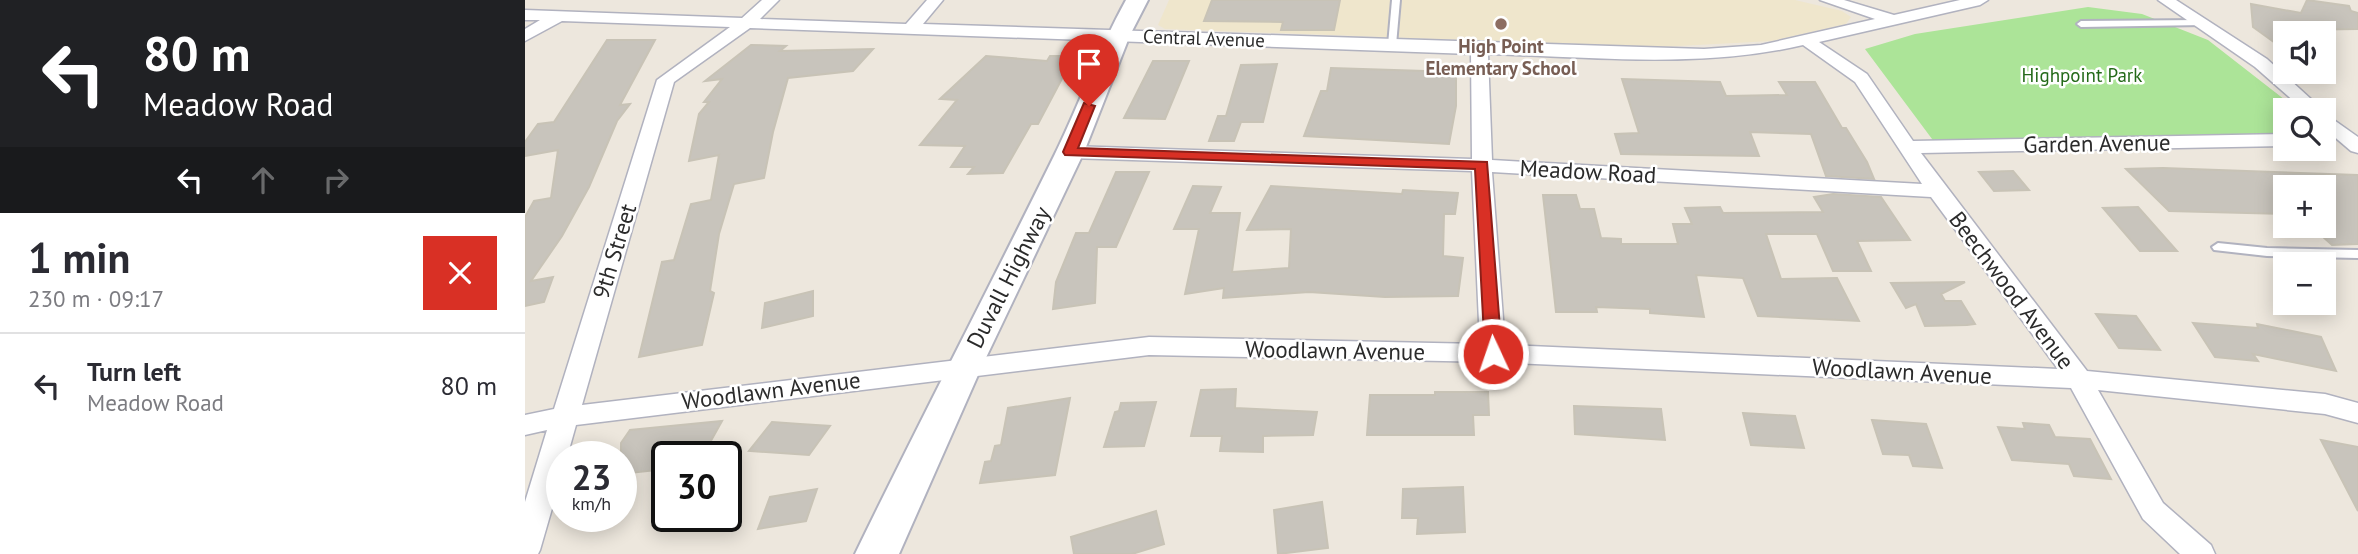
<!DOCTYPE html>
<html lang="en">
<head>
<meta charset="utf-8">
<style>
	body { margin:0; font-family:"PT Sans",sans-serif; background:#f2f2f3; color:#2b2b33; height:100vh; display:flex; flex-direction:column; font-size:26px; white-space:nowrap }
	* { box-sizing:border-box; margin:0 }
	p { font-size:23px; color:#7c7c81 }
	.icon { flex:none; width:38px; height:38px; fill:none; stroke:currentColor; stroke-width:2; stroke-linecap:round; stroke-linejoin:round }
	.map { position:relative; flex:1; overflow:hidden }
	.side { display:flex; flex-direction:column; background:#fff; width:525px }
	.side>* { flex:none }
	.hud { background:#202124; color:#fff; overflow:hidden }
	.controls { position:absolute; left:1748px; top:21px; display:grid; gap:14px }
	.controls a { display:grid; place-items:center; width:63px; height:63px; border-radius:0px; background:#fff; box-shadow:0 4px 18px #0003; font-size:35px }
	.speed { position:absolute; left:21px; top:441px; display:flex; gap:14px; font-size:35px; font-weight:700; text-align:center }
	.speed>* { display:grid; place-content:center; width:91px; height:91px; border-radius:50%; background:#fff; box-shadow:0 4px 18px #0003; line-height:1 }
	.speed small { font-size:18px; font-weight:400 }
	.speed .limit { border:4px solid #111; border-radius:10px; background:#fff; color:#111 }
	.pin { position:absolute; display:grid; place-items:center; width:60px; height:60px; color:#fff; margin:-72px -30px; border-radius:50% 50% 50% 0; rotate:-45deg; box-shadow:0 0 7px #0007 }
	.pin .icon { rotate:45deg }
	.me { position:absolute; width:77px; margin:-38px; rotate:357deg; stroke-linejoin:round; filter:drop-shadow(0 0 5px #0008) }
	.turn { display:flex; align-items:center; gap:24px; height:147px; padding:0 28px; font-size:32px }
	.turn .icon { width:91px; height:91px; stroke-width:2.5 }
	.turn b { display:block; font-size:49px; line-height:60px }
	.lanes { display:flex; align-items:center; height:66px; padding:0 28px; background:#0003; justify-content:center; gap:35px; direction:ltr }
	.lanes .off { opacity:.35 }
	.round { display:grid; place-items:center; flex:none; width:74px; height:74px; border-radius:0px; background:#f2f2f3 }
	.overview { display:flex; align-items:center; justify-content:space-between; height:119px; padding:0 28px }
	h1 { font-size:42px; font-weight:800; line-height:52px }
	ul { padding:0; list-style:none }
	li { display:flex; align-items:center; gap:21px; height:105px; padding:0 28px; border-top:2px solid #e1e1e2 }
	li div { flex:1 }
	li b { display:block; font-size:26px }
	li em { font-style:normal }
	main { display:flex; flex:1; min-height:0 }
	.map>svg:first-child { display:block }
	.education { fill:#efe6cc }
	.green { fill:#ace498 }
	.building { fill:#c8c4bc; stroke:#c8c3b6; stroke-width:2 }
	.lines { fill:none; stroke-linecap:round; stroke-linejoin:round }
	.lane-casing { stroke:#b1b2bf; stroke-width:4 }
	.street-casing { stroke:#b1b2bf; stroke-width:3 }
	.secondary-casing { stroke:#b1b2bf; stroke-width:4 }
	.lane { fill:#fff; fill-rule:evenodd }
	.street { fill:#fff; fill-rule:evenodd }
	.secondary { fill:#fff; fill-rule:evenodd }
	.route { fill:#d93025; stroke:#8d1f18; stroke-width:2 }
	.education-dot { fill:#8d6e63; stroke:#fff; stroke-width:2.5 }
	.labels { text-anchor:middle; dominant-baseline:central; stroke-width:5; stroke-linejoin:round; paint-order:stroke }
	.far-street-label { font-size:19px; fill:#2b2b2b; stroke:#fff }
	.far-education-label { font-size:19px; font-weight:bold; fill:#785e54; stroke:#fff }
	.far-park-label { font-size:19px; fill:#246a19; stroke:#fff }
	.street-label { font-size:23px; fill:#2b2b2b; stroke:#fff }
</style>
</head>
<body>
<main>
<section class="side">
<div class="hud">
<div class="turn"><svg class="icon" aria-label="left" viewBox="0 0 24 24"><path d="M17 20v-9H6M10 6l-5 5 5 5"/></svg><div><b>80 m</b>Meadow Road</div></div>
<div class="lanes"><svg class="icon" aria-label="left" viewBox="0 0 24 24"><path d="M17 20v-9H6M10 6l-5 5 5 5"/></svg><svg class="icon off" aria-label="ahead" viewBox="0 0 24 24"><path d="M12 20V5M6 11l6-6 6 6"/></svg><svg class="icon off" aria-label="right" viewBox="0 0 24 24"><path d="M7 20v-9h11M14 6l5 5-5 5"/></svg></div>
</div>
<div class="overview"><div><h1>1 min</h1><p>230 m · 09:17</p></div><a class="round" style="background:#d93025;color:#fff"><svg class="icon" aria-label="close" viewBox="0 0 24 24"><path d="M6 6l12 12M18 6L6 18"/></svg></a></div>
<ul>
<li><svg class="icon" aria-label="left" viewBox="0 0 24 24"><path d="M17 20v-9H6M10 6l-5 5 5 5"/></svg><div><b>Turn left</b><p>Meadow Road</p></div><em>80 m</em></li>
</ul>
</section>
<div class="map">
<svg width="1833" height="554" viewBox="0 0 1833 554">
	<rect width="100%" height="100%" fill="#ede7dd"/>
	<polygon class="education" points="644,0 1270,0 1317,11 1326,17 1321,24 1247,41 1135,47 640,29 633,25"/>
	<polygon class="green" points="1563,7 1617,14 1683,40 1773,110 1760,110 1760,139 1410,143 1340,49 1390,34"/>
	<g class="building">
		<polygon points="687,0 815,0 809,30 756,30 758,22 679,21"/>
		<polygon points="1782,0 1824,6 1826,11 1833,13 1833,29 1767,30 1771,33 1760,33 1760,50 1728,27 1726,4 1776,13"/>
		<polygon points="82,40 130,40 95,105 105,104 92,121 64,187 37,236 6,281 28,277 19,302 0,306 0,217 9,201 26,198 33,150 0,156 0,142 13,124 29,122"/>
		<polygon points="226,45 261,46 255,51 348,49 328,71 263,78 248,132 239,178 209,184 194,234 185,291 189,293 177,345 114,357 137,262 149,260 166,204 186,200 194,155 164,161 174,114 184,102 179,102 197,79 180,81"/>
		<polygon points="461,56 522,61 525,56 549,56 513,124 506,124 478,173 443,174 449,167 426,167 440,146 395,145 432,100 415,99"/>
		<polygon points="628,61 664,61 640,119 599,118"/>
		<polygon points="752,64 738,122 716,122 709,141 684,141 693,116 701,116 716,65"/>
		<polygon points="806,68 931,72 931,106 924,144 779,136 796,91 802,91"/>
		<polygon points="1097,79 1195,82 1201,96 1262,95 1254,82 1290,82 1317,128 1321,128 1342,162 1349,179 1301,176 1286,134 1225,132 1234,156 1096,154 1090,134 1114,133"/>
		<polygon points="1638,168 1833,175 1833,244 1807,245 1786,226 1799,226 1799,187 1760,187 1760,214 1644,211 1601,169"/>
		<polygon points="1488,171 1504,190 1469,191 1454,172"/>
		<polygon points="591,172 624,172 591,247 572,247 570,303 528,309 531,282 551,233 564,233"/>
		<polygon points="668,186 696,187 685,213 715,213 707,272 764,268 766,229 722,230 746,186 877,194 878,190 933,193 930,214 919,214 918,256 938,258 933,296 860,297 784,292 698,298 699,288 660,294 674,229 649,229"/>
		<polygon points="1308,194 1356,197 1385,240 1332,241 1346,271 1308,271 1292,234 1241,234 1256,279 1312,278 1334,321 1233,316 1218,278 1171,275 1179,317 1125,313 1125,309 1071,307 1072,312 1031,312 1018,195 1051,195 1055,209 1069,209 1076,238 1096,239 1096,244 1153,244 1148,224 1167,224 1160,208 1195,207 1198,213 1298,212 1289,197"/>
		<polygon points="1613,207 1652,251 1615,251 1578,208"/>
		<polygon points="1440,282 1416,294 1420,301 1436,301 1450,324 1442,325 1400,326 1391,304 1381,308 1366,283"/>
		<polygon points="288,291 288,316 237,328 240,303"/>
		<polygon points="1571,314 1611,316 1635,350 1594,348"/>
		<polygon points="1668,323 1733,328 1732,324 1796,337 1811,371 1728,354 1733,361 1690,357"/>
		<polygon points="711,389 710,408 792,412 788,435 738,436 738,452 695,451 697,436 666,436 676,390"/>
		<polygon points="910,392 963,392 964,415 948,415 949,435 842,435 845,395 910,395"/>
		<polygon points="545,398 530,475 455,483 460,462 466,461 470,446 476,445 483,408"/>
		<polygon points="631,402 619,446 579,447 590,412 594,411 596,403"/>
		<polygon points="1049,406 1136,409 1140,440 1050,434"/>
		<polygon points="1218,413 1270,416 1279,448 1226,445"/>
		<polygon points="1347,420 1401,424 1417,468 1388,466 1384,455 1358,454"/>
		<polygon points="197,421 178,455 142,457 140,469 96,474 96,443 105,430"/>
		<polygon points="247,422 275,424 305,426 284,455 224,451"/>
		<polygon points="1498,423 1524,425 1530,437 1565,439 1586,479 1549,476 1544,464 1487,460 1473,427 1500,429"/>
		<polygon points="1796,440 1833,447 1833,511"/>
		<polygon points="938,487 940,532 892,534 893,518 877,518 878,489"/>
		<polygon points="292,489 281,521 233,529 245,497"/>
		<polygon points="797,502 803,548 753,554 749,510"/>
		<polygon points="631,511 639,544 607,554 549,554 546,537"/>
	</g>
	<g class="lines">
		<defs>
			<g id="lane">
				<polygon points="867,0 875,0 871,45 867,48 863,45"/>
				<polygon points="1676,20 1680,23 1679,25 1556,27 1552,24 1556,21"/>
				<polygon points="1693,243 1742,248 1833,250 1833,258 1742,256 1689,250 1687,247"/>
			</g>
			<g id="street">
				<path d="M 237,0 L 254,0 L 235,19 L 381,24 L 402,0 L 418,0 L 398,24 L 1179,49 L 1236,45 L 1350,19 L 1295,0 L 1319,0 L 1369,15 L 1435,0 L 1463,0 L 1455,5 L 1294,42 L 1342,74 L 1388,141 L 1760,134 L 1760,146 L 1396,153 L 1562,371 L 1800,394 L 1833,403 L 1833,423 L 1800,414 L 1573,390 L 1638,503 L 1686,545 L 1690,554 L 1655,554 L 1618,519 L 1546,388 L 968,362 L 624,355 L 51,425 L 42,457 L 37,457 L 37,474 L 15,550 L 13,554 L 0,554 L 0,502 L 22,430 L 0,435 L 0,415 L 29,409 L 132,80 L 205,27 L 37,21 L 0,41 L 0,29 L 15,20 L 0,20 L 0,10 L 217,18 ZM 225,28 L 946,54 L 947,159 L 545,146 L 535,152 L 545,158 L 947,171 L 955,344 L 624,337 L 57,405 L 149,82 ZM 1278,45 L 1330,82 L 1397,184 L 967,160 L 963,54 C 1067,57 1176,69 1278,45 ZM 967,172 L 1406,197 L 1533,369 L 980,345 Z"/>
				<polygon points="1633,0 1651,0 1742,59 1798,110 1779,110 1730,67"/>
				<polygon points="1799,113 1833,137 1833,153 1826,151 1799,128"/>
			</g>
			<path id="secondary" d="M 601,0 L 623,0 L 605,35 L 559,152 L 457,366 L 374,554 L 330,554 C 395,420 464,288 530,154 C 555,103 573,50 601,0 Z"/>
		</defs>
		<use href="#lane" class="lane-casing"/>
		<use href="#street" class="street-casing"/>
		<use href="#secondary" class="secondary-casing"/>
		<use href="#lane" class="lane"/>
		<use href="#street" class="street"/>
		<use href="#secondary" class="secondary"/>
	</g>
	<polygon class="route" points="559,103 570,106 553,148 962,162 977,354 974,358 962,358 960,354 950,169 540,155 538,152"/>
	<circle class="education-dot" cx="976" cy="24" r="7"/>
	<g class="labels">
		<g class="far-street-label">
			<text transform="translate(679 38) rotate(2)">Central Avenue</text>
		</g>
		<g class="far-education-label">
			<text x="976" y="46">High Point<tspan x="976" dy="22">Elementary School</tspan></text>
		</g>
		<g class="far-park-label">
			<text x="1557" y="75">Highpoint Park</text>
		</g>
		<g class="street-label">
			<text transform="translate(1572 143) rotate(-1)">Garden Avenue</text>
			<text transform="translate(1063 171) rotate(3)">Meadow Road</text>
			<text transform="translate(89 251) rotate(-73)">9th Street</text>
			<text transform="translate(483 277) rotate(-63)">Duvall Highway</text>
			<text transform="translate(1487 290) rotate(53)">Beechwood Avenue</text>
			<text transform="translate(810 350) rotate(1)">Woodlawn Avenue</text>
			<text transform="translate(1377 371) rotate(3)">Woodlawn Avenue</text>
			<text transform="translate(246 390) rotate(-7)">Woodlawn Avenue</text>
		</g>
	</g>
</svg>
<div class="controls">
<a><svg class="icon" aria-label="sound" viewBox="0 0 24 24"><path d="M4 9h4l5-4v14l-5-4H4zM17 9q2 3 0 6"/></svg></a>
<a><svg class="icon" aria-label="search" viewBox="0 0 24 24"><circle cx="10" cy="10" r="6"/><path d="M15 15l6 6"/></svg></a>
<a>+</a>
<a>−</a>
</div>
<div class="speed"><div>23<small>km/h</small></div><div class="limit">30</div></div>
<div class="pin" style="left:564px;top:106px;background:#d93025"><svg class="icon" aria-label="arrive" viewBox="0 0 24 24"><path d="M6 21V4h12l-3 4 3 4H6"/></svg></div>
<svg class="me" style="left:968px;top:354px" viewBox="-20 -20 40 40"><circle r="17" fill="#d93025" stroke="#fff" stroke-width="3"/><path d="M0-11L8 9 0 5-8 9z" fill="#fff"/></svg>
</div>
</main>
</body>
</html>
